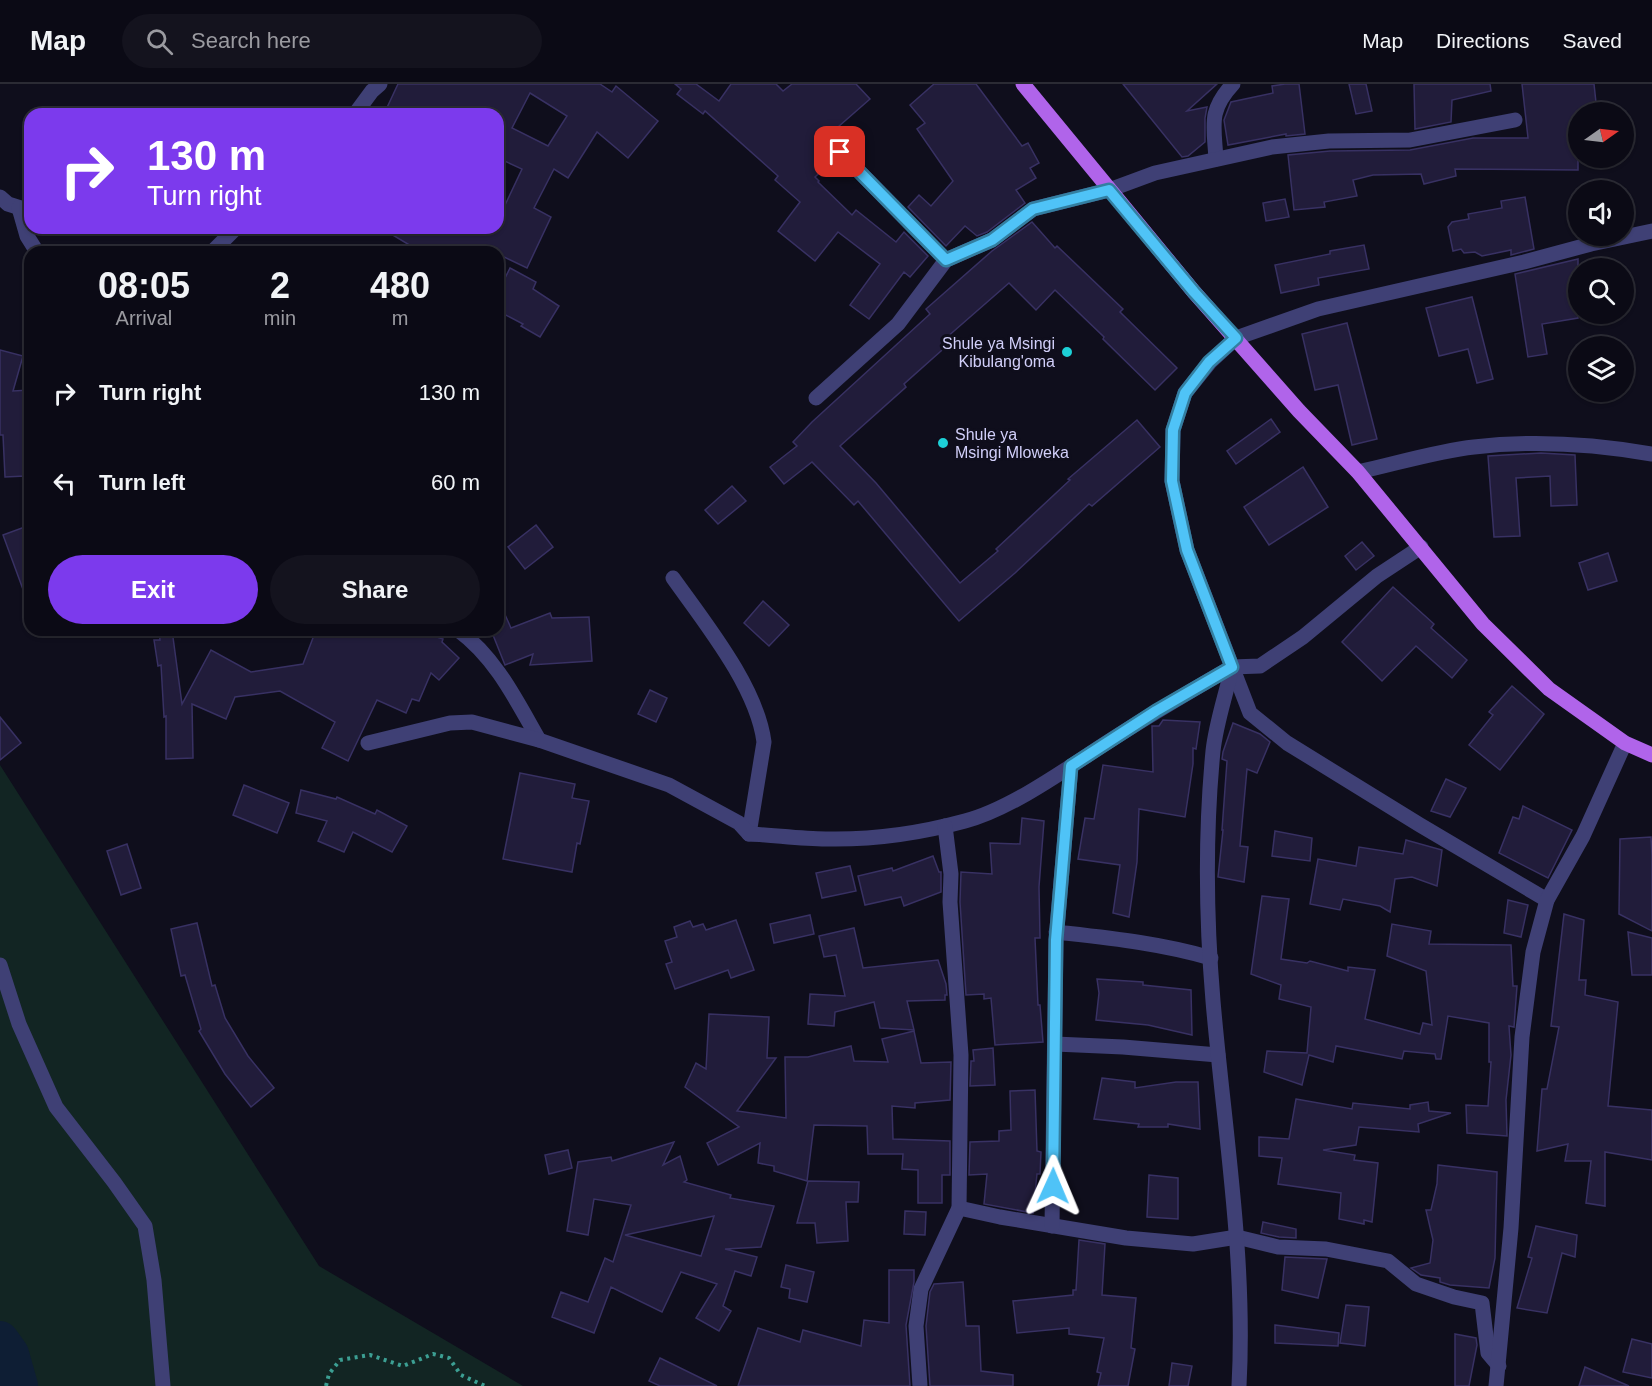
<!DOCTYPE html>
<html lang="en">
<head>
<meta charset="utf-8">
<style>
	body { margin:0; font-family:Helvetica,sans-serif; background:#14131e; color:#f1f3f6; height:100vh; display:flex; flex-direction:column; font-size:22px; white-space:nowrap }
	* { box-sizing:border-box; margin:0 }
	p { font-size:20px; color:#9a9aa0 }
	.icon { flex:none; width:33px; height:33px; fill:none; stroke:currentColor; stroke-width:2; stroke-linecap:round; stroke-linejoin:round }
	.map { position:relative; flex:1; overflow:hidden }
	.drawer { position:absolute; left:24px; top:162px; width:480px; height:390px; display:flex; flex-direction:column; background:#0b0a15; border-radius:18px; box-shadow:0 2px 4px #0004,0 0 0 2px #2b2b34 }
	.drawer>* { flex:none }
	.top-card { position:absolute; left:24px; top:24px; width:480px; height:126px; border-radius:18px; box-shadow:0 2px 4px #0004,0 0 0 2px #2b2b34; background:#7c3aed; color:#fff; overflow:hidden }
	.needle { width:39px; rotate:76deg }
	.fabs { position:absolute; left:1568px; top:18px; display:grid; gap:12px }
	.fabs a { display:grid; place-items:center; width:66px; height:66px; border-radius:50%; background:#0b0a15; box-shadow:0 2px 4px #0004,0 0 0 2px #2b2b34; font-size:30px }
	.pin { position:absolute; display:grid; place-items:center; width:51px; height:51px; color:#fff; margin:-26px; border-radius:12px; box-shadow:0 3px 9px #0006 }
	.me { position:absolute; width:66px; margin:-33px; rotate:1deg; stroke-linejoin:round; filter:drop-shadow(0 0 4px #0008) }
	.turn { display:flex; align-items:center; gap:21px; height:126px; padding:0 24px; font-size:27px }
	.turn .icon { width:78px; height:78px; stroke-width:2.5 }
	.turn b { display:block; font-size:42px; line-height:51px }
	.eta { display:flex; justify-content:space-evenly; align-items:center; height:102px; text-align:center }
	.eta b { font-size:36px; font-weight:700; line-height:42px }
	.button { display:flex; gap:12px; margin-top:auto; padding:12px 24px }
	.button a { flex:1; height:69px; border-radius:36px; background:#7c3aed; color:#fff; font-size:24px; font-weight:700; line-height:69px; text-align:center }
	.button a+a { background:#14131e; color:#f1f3f6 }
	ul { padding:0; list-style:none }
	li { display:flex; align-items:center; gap:18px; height:90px; padding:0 24px }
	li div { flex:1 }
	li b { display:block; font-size:22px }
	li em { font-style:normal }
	header { display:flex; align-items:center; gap:36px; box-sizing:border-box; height:84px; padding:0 30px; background:#0b0a15; border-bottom:2px solid #2b2b34 }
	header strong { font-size:28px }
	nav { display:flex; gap:33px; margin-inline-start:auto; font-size:21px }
	.search { width:420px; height:54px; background:#14131e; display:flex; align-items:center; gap:15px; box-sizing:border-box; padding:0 21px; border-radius:33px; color:#9a9aa0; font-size:22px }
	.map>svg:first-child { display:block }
	.green { fill:#122523 }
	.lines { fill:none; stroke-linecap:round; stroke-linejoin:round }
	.river { stroke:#0e1e34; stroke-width:38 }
	.building { fill:#211c3a; stroke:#383163; stroke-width:1.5; fill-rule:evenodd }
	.path { stroke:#3c9f93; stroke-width:4; stroke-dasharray:3 4.5; stroke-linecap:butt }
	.minor { stroke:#3f4075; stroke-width:15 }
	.major { stroke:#b064ea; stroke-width:15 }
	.route-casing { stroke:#337fa1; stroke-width:15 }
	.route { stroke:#4fc3f7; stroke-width:10 }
	.poi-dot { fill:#1dd0d7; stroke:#0f0e1c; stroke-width:2 }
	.labels { text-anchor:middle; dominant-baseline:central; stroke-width:6; stroke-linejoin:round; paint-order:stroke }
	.poi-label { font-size:16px; fill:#d1cff9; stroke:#0f0e1c; text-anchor:end }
</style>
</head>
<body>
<header>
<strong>Map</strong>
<div class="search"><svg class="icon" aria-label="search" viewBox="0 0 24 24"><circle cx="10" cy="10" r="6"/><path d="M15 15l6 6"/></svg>Search here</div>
<nav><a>Map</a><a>Directions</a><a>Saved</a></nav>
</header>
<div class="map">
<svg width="1652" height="1302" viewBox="0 0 1652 1302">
	<rect width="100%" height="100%" fill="#0f0e1c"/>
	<polygon class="green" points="0,681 319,1182 523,1302 0,1302"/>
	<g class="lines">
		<polyline class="river" points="0,1256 10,1270 19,1302"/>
	</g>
	<g class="building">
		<path d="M 398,0 L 600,0 L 612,8 L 616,2 L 658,37 L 628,74 L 597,48 L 568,94 L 554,85 L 534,124 L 551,133 L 527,184 L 498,170 L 498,168 L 480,161 L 476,168 L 421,168 L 381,144 L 498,144 L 498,136 L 522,85 L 498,74 L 498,30 L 384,30 ZM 530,9 L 567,32 L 548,62 L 512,44 Z"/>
		<polygon points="675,0 696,0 719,17 731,0 776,0 783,7 792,0 856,0 870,15 838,43 843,49 830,61 832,63 831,71 834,76 815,93 819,97 818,98 852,131 856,126 896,158 904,148 928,172 910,193 904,188 869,235 850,221 880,180 838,148 815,177 778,147 800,118 775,96 778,92 705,27 703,30 677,10 681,5"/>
		<polygon points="934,0 976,0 1022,62 1028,59 1039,79 1030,84 1036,94 1016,106 1025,119 987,148 977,152 965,142 946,162 908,123 919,111 931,122 953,97 917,45 925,39 910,21"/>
		<polygon points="1123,0 1217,0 1187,27 1207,23 1205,34 1205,58 1188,72 1182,73"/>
		<polygon points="1285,0 1299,0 1305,50 1286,52 1286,50 1228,61 1224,36 1231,18 1273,9 1272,2"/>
		<polygon points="1349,0 1366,0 1372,27 1356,30"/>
		<polygon points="1414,0 1490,0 1491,7 1452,16 1451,38 1415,45"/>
		<polygon points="1522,0 1594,0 1597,28 1578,28 1578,86 1455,85 1456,92 1424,100 1421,90 1373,91 1353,96 1357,112 1324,118 1325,123 1294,126 1288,71 1330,67 1410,66 1473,54 1528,54"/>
		<polygon points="1525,113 1534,165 1511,171 1511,166 1482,172 1475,168 1464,169 1461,165 1453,167 1448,143 1452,138 1469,135 1468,130 1502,124 1501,117"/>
		<polygon points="1285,115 1289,133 1266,137 1263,119"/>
		<polygon points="1032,138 1055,164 1057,162 1123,225 1120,228 1177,284 1155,306 1103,255 1104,253 1055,206 1036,226 1009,199 946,254 950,259 904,300 906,303 840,362 876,399 960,499 998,467 996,465 1070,396 1068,395 1137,336 1160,363 1092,422 1089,420 1015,489 959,537 858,417 854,421 812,378 784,400 770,383 797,362 793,358 812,338 930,230 926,225 992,167"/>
		<polygon points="1364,161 1369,185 1318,194 1319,201 1281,209 1275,181 1330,170 1330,167"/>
		<polygon points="1578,175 1578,234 1542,240 1547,270 1528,273 1515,190"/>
		<polygon points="510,184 536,198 533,205 559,222 540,253 521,242 523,240 498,227 498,208"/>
		<polygon points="1472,213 1493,295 1477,299 1468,265 1439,272 1426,224"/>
		<polygon points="1347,239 1377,355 1352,361 1338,301 1315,306 1302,250"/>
		<polygon points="0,266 23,272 13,307 30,306 30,379 25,379 25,392 5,393 3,351 0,351"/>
		<polygon points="1271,335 1280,348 1236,380 1227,367"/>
		<polygon points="1541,369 1575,371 1577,421 1551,422 1550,392 1516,394 1520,452 1494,453 1488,372"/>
		<polygon points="1303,383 1328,423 1269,461 1244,423"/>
		<polygon points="732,402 746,417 718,440 705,426"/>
		<polygon points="30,441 30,519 28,519 3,451"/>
		<polygon points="536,441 553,463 525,485 508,463"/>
		<polygon points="1362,458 1374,472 1356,486 1345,472"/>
		<polygon points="1608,469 1617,497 1588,506 1579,479"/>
		<polygon points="1393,503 1434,540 1431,544 1467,576 1452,594 1416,562 1382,597 1342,558"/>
		<polygon points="498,515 511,544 550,529 552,534 589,533 592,577 530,581 533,570 505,581 491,546 498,546"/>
		<polygon points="763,517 789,541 769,562 744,539"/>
		<polygon points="159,546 172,546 182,620 211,566 251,588 303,580 316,546 415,546 443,555 442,558 459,574 439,596 431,589 419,617 412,615 406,629 377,616 348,677 322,664 335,638 280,607 235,613 226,635 192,620 193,674 166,675 166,632 164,633 161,581 158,582 154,556 160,556"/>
		<polygon points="1512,602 1544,630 1500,686 1469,661 1493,631 1489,628"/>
		<polygon points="650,606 667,614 656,638 638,630"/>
		<polygon points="0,633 21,659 0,676"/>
		<polygon points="1163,636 1200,638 1196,665 1193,664 1193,680 1185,733 1139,725 1137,778 1129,833 1113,829 1120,781 1078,775 1085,734 1094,735 1103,681 1153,688 1152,642 1159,642"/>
		<polygon points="1233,639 1260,650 1270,658 1257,689 1247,685 1240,762 1248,763 1244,798 1218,793 1223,746 1222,746 1227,677 1222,675 1223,668"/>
		<polygon points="520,689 575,700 572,714 589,717 580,760 577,759 572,788 503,775"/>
		<polygon points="1446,695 1466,704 1450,733 1431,727"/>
		<polygon points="244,701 289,719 277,749 233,731"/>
		<polygon points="301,706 336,715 337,713 375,730 377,726 407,742 392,768 353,748 344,768 318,757 327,737 296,729"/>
		<polygon points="1523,722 1572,746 1548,794 1499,769 1513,733 1519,735"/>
		<polygon points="1022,734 1044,737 1039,803 1040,854 1035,854 1038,921 1040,921 1043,958 995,961 991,914 984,915 984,910 966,911 960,818 961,788 992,790 990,759 1020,760"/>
		<polygon points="1275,747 1312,754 1310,777 1272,772"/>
		<polygon points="1651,753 1652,772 1652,847 1619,830 1620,755"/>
		<polygon points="1406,756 1442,766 1437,802 1412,793 1395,795 1390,828 1380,822 1343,815 1340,826 1310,820 1318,775 1356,782 1359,763 1403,770"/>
		<polygon points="127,760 141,804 121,811 107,767"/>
		<polygon points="933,772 939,788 941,788 941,808 904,822 901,813 865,821 858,792 892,784 893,787"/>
		<polygon points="850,782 856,807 822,814 816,789"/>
		<polygon points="1262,812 1289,815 1281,875 1307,879 1310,877 1348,887 1348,883 1375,886 1365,935 1420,950 1423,939 1432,941 1426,887 1387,872 1392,840 1431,847 1429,860 1511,861 1513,902 1517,902 1514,943 1509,942 1511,971 1506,1016 1507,1052 1467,1049 1466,1021 1488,1022 1491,978 1489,978 1489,939 1448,932 1441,975 1436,975 1435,970 1404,967 1402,975 1336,962 1333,978 1309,971 1302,1001 1264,988 1267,967 1307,969 1311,923 1279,915 1281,901 1251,890"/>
		<polygon points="1508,816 1528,821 1521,853 1504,849"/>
		<polygon points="1564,830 1584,836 1579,896 1586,896 1585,911 1618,918 1608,1022 1652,1026 1652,1076 1605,1068 1605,1122 1586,1119 1591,1077 1565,1077 1568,1060 1537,1067 1542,1005 1547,1005 1559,943 1551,942"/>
		<polygon points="810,831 814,850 774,859 770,840"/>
		<polygon points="736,836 754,886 731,894 728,886 675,905 666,880 672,878 665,857 677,853 674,843 690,837 693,843 703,840 706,846"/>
		<polygon points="197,839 212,902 215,901 225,934 248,972 274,1004 251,1023 225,990 199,947 201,945 185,891 181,892 171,845"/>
		<polygon points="854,844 863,884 938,876 946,900 947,911 945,911 945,916 907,917 914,946 880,944 874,918 835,928 834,942 808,940 810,910 845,912 836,871 824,873 819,852"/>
		<polygon points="1628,848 1652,854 1652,891 1632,891"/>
		<polygon points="1097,895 1143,898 1143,901 1191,906 1192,951 1148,941 1096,936 1099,909"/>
		<polygon points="709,930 769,933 767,974 776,974 737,1027 786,1034 785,973 808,973 851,962 854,977 888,978 882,955 914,947 921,979 951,978 950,1016 915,1019 915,1024 892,1022 893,1055 950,1057 950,1091 942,1091 942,1119 918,1119 918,1086 902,1085 903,1070 868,1070 867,1042 814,1041 807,1097 774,1087 774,1082 758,1079 760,1059 718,1081 707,1059 739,1043 685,1003 696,979 706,985"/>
		<polygon points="993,964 995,1001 970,1002 971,977 974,977 973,966"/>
		<polygon points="1102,994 1135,998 1135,1004 1176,998 1198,998 1200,1045 1168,1040 1168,1043 1138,1043 1139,1040 1094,1035"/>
		<polygon points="1035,1006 1037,1067 1041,1068 1040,1090 1037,1090 1033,1129 984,1120 987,1090 969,1091 970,1058 999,1057 999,1047 1011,1046 1010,1007"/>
		<polygon points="1296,1015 1352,1025 1353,1019 1410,1025 1410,1021 1428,1018 1429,1027 1451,1029 1418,1040 1419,1048 1359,1043 1356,1061 1323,1066 1355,1071 1354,1076 1378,1079 1372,1138 1364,1136 1364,1140 1339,1135 1341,1109 1278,1100 1282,1074 1259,1072 1259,1053 1289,1055"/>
		<path d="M 674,1058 L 663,1081 L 680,1072 L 687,1096 L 684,1098 L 731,1111 L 730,1114 L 774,1122 L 761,1163 L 725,1165 L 757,1173 L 751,1192 L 735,1187 L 723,1222 L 731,1227 L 719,1247 L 696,1234 L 717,1200 L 681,1188 L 662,1228 L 611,1203 L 594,1249 L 552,1233 L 561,1208 L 588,1218 L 605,1174 L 613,1178 L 631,1121 L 594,1115 L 588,1151 L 567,1147 L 578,1078 L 611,1073 L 612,1077 ZM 714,1132 L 701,1172 L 625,1151 Z"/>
		<polygon points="568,1066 572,1084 549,1090 545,1071"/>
		<polygon points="1438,1081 1497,1088 1495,1174 1489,1204 1450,1201 1440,1198 1440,1194 1421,1191 1411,1184 1430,1179 1433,1156 1426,1126 1431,1126 1437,1100"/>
		<polygon points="1149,1091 1178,1094 1178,1135 1147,1133"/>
		<polygon points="808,1097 859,1098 858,1118 846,1118 848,1157 817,1159 815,1139 797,1139"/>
		<polygon points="905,1127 926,1128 925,1151 904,1150"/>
		<polygon points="1263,1138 1296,1145 1296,1154 1279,1153 1261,1149"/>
		<polygon points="1536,1142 1577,1151 1575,1173 1562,1169 1547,1229 1517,1224 1532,1174 1528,1173"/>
		<polygon points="1079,1156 1105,1160 1102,1211 1136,1214 1131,1264 1135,1265 1128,1302 1098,1302 1101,1289 1097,1288 1104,1254 1069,1250 1069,1244 1017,1249 1013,1217 1073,1211 1073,1206 1076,1206"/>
		<polygon points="1285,1173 1327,1175 1318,1214 1282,1206"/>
		<polygon points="786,1181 814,1188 807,1218 789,1214 790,1205 781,1203"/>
		<polygon points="889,1186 914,1186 914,1198 906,1241 910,1302 738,1302 758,1244 800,1258 803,1246 861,1262 864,1236 889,1239"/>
		<polygon points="963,1198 966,1242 979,1242 981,1287 1013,1291 1013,1302 930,1302 926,1242 930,1208 934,1200"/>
		<polygon points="1346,1221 1369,1223 1365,1262 1340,1259"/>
		<polygon points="1275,1241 1339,1249 1338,1262 1275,1259"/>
		<polygon points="1455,1250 1476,1254 1477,1261 1469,1302 1455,1302"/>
		<polygon points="1632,1255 1652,1260 1652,1294 1623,1288"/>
		<polygon points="660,1274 717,1302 660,1302 649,1297"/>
		<polygon points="1172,1279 1192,1282 1188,1302 1169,1302"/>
		<polygon points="1585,1283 1629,1302 1579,1302"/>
	</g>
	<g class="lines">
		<polyline class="path" points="326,1302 329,1290 340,1276 370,1271 403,1282 433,1270 449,1274 461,1291 485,1302"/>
		<g class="minor">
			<polyline points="355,30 372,7 380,0"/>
			<polyline points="840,68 946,176"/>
			<path d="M 1216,75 C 1214,41 1208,27 1233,0"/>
			<polyline points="0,113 8,120 27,126"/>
			<polyline points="19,124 27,152 37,168"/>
			<polyline points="212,168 236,144"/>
			<polyline points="816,314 898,240 946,176 992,156 1033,125 1109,106 1155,89 1272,63 1329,57 1410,56 1515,36"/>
			<path d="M 1358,388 C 1395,380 1437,367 1474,363 C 1533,356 1594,360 1652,370"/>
			<path d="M 673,494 C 705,539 757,603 764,658 L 749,750"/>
			<path d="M 458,546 C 496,574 516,616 539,656"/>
			<path d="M 368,659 L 450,639 L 472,638 L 539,656 L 669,701 L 739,739 L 749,750 C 774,751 800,755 826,755 C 872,756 921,749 965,737 C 1008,726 1062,688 1100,663 C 1143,635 1187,609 1232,583"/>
			<polyline points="1547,816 1420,741 1287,659 1250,629 1187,466 1172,397 1173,346 1185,309 1210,278 1236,254 1318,225 1524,178 1591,160 1652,147"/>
			<path d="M 1056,848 C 1109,854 1160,859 1211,874"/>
			<polyline points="0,881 19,940 56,1023 114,1098 145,1142 154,1196 163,1302"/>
			<polyline points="1055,960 1123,963 1218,971"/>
			<polyline points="959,1124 1000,1133 1126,1154 1193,1160 1237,1153 1278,1163 1326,1165 1388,1177 1416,1200 1454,1213 1482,1219 1488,1269 1499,1282"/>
			<polyline points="1052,1142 1056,856 1071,682"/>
			<polyline points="920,1302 916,1242 921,1205 959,1124 961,971 950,818 951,790 945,742"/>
			<path d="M 1239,1302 C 1246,1173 1224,1045 1213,917 C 1206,834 1205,750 1213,667 C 1216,639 1226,611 1232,583 L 1260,582 L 1303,553 L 1377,492 L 1421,463"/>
			<polyline points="1496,1302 1511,1144 1522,953 1533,868 1547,816 1583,752 1625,659"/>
		</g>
		<polyline class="major" points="1023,0 1194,208 1299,327 1358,388 1483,540 1549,605 1625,659 1652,671"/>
	</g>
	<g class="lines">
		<defs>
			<polyline id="route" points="840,68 946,176 992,156 1033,125 1109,106 1194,208 1236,254 1209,278 1185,309 1173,346 1172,397 1187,466 1232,583 1156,627 1071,682 1056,856 1053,1102"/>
		</defs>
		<use href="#route" class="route-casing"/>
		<use href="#route" class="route"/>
	</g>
	<g class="poi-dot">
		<circle cx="1067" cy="268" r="6"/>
		<circle cx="943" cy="359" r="6"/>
	</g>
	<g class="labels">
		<g class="poi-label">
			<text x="1055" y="259">Shule ya Msingi<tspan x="1055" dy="18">Kibulang'oma</tspan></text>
			<text x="955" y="350" text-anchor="start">Shule ya<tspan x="955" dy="18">Msingi Mloweka</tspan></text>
		</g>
	</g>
</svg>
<div class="fabs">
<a><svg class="needle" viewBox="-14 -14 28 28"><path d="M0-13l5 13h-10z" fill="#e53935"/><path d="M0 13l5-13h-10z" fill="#9a9aa0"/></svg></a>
<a><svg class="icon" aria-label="sound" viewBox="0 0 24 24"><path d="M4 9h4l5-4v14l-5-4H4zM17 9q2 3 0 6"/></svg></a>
<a><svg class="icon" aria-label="search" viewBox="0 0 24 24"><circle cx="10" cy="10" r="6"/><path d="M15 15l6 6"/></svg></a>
<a><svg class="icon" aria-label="layers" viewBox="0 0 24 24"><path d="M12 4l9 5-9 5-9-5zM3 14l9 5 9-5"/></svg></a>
</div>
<div class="pin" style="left:840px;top:68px;background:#d93025"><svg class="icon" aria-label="arrive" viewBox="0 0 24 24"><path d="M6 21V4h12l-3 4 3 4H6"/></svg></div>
<svg class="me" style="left:1053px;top:1102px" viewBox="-20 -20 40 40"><path d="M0-17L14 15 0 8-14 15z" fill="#4fc3f7" stroke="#fff" stroke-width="4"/></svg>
<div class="top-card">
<div class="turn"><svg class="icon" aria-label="right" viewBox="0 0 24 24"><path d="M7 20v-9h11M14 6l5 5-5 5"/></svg><div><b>130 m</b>Turn right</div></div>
</div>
<section class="drawer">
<div class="eta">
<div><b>08:05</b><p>Arrival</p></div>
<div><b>2</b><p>min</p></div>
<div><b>480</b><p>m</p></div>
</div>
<ul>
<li><svg class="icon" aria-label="right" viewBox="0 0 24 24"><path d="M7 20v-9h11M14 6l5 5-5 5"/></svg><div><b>Turn right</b></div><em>130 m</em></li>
<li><svg class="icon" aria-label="left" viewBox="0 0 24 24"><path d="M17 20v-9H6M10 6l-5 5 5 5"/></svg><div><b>Turn left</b></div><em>60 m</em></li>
</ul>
<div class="button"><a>Exit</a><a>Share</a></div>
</section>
</div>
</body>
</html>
